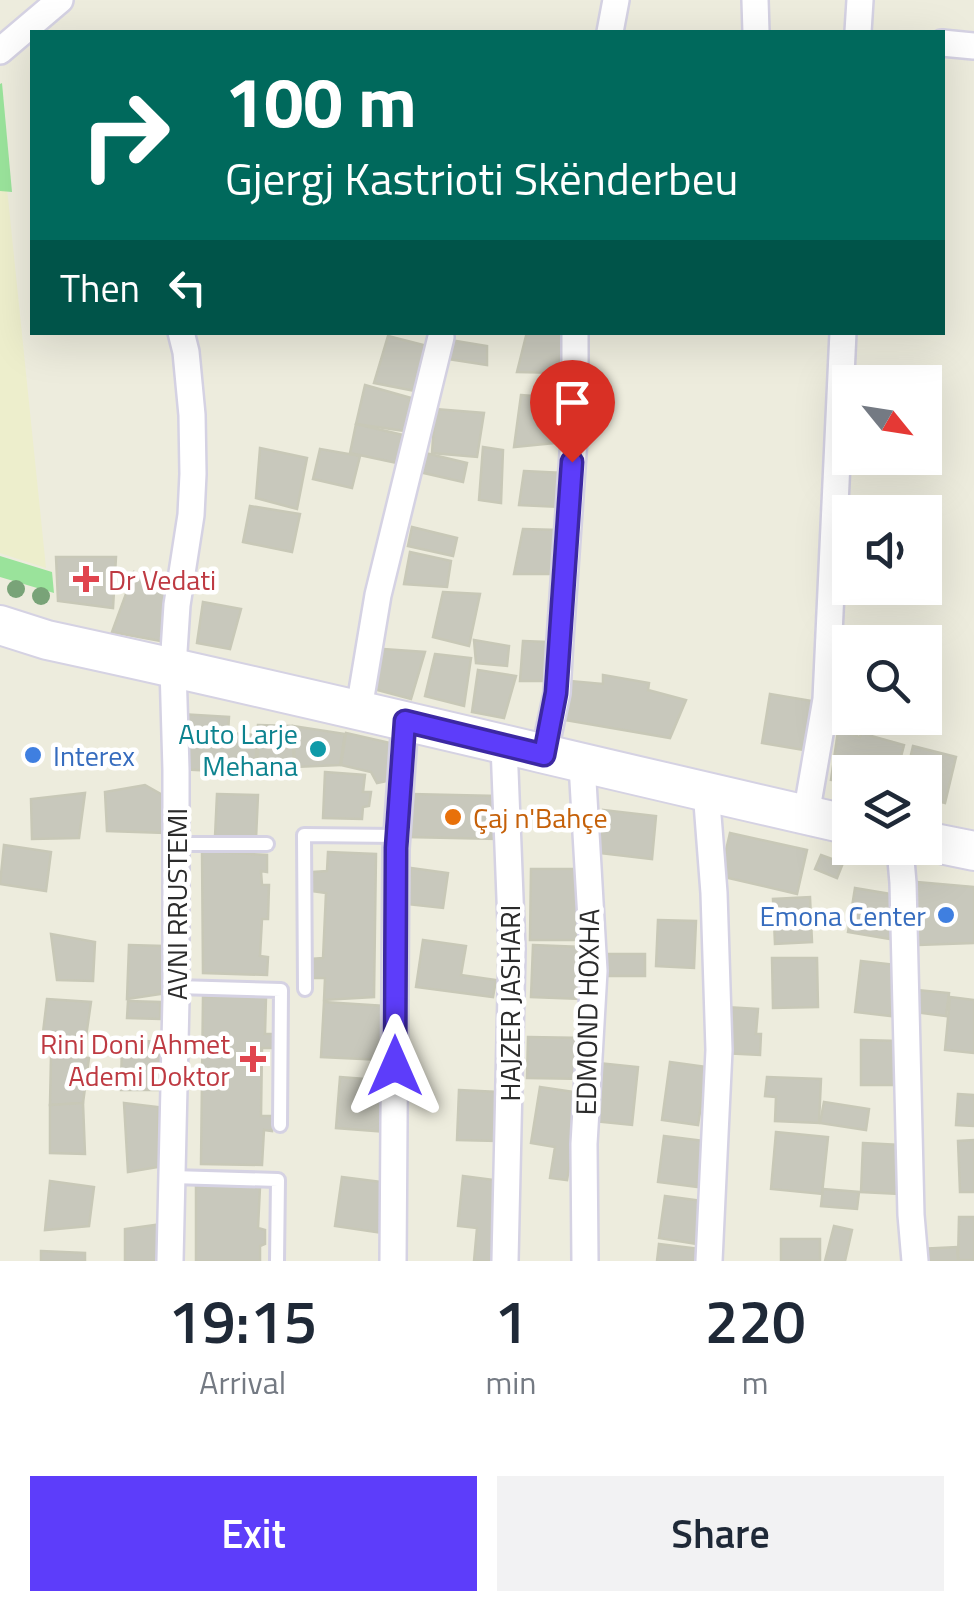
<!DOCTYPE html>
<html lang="en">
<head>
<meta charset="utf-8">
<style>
	body { margin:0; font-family:"Titillium Web",sans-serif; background:#f2f2f3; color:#1f2937; height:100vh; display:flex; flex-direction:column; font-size:38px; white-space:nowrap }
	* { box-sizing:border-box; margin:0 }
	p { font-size:32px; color:#747a83 }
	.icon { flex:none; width:55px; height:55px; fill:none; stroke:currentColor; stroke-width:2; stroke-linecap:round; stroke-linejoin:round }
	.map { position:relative; height:1261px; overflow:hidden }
	.panel { display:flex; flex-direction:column; background:#fff; flex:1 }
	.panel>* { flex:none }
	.guide { position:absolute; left:30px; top:30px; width:915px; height:305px; border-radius:0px; box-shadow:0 10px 40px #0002; background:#00695c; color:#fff; overflow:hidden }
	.needle { width:65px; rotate:120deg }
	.tools { position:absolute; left:832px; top:365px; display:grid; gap:20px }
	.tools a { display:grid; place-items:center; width:110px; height:110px; border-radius:0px; background:#fff; box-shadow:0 10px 40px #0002; font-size:50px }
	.pin { position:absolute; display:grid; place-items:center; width:85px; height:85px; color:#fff; margin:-102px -42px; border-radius:50% 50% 50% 0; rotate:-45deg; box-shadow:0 0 10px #0007 }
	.pin .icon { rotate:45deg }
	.me { position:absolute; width:110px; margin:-55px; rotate:0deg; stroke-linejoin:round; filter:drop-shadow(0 0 8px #0008) }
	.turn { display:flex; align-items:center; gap:35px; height:210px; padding:0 30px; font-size:45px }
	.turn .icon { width:130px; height:130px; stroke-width:2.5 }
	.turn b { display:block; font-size:70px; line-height:85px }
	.then { display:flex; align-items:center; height:95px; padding:0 30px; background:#0003; gap:20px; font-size:38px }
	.eta { display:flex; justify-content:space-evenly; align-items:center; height:170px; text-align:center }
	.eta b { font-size:60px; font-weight:600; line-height:70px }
	.button { display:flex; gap:20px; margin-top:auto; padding:20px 30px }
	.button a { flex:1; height:115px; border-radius:0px; background:#5d3dfa; color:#fff; font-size:40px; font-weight:600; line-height:115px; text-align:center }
	.button a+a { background:#f2f2f3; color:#1f2937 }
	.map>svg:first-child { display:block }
	.education { fill:#edeecc }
	.green { fill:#9ae39b }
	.building { fill:#c8c8bc; stroke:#c8c8b7; stroke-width:2.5 }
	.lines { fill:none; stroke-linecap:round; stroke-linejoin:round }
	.lane-casing { stroke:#d5d2e3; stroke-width:18 }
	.street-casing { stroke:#d5d2e3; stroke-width:30 }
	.secondary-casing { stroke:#d5d2e3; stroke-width:42 }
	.lane { stroke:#fff; stroke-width:12 }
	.street { stroke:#fff; stroke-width:25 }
	.secondary { stroke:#fff; stroke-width:38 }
	.tree { fill:#79a378 }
	.route-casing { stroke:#3c28a2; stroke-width:25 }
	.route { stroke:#5d3dfa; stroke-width:18 }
	.health-dot { fill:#e0444e; stroke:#fff; stroke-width:4 }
	.culture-dot { fill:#0f9aa8; stroke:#fff; stroke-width:4 }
	.shop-dot { fill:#3f7fe0; stroke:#fff; stroke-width:4 }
	.food-dot { fill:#e8710a; stroke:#fff; stroke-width:4 }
	.labels { text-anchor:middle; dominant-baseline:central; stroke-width:9; stroke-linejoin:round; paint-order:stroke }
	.health-label { font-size:28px; fill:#be3a42; stroke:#fff; text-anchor:start }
	.culture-label { font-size:28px; fill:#0d838f; stroke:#fff; text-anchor:end }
	.shop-label { font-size:28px; fill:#366cbe; stroke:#fff; text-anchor:start }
	.food-label { font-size:28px; fill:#c56008; stroke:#fff; text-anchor:start }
	.street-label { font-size:28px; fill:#2b2b2b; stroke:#fff }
</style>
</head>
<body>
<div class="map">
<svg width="974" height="1261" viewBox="0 0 974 1261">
	<rect width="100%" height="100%" fill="#edecdd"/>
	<polygon class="education" points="0,120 46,568 0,553"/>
	<g class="green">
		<polygon points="2,83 12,192 0,191 0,84"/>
		<polygon points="0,556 52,572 54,593 0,577"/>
	</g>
	<g class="building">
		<polygon points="527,332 567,332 562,373 517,372"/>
		<polygon points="388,336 427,346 415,391 374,383"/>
		<polygon points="444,339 487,346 487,365 441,358"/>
		<polygon points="365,385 411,398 405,431 356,424"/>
		<polygon points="521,395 570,399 564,442 514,447"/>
		<polygon points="435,409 484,413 477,457 432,453"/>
		<polygon points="356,424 407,436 397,463 350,453"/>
		<polygon points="483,447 503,450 501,503 479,500"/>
		<polygon points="260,448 307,458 297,509 256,498"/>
		<polygon points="320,449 360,456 352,488 313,479"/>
		<polygon points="421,452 467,463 463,482 415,471"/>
		<polygon points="524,471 564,473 560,507 519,505"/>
		<polygon points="250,506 300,514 292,552 243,542"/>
		<polygon points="412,527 457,538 453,556 408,546"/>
		<polygon points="523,529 559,530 553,574 514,574"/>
		<polygon points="410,552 451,561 447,587 404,584"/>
		<polygon points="56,557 116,557 113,608 58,601"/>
		<polygon points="134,572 176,592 161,641 112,632"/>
		<polygon points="443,592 480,594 469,646 433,637"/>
		<polygon points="203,602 241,609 230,649 197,643"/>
		<polygon points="474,640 509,646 507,666 476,663"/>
		<polygon points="523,641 548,642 543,681 520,681"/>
		<polygon points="383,649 425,652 411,699 374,689"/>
		<polygon points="435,654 471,658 464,706 425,696"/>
		<polygon points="478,670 516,676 504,718 472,712"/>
		<polygon points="603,675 649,683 648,690 686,700 670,738 565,720 571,681 603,684"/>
		<polygon points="770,694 812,701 804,750 762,743"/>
		<polygon points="180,714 229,717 228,733 257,735 255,773 177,769"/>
		<polygon points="258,725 292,726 294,768 258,768"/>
		<polygon points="293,726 345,734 340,765 295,767"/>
		<polygon points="838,731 860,737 861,733 904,745 897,772 850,772 850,782 831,780"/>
		<polygon points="346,733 390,743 387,781 377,783 371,772 341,765"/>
		<polygon points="913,746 956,757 945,803 925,798 925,772 907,772"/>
		<polygon points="325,772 365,775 363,792 371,792 369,806 363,807 362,819 323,818"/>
		<polygon points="145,785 166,797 165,833 107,831 105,792"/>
		<polygon points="85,793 79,838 32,839 31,799"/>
		<polygon points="217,794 258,795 256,839 215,837"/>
		<polygon points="411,794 498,796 497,839 407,837"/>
		<polygon points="603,810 656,816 652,859 599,853"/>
		<polygon points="730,833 807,850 797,894 720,876"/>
		<polygon points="4,845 51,852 46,891 0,884"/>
		<polygon points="202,851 267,855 267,872 261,871 262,885 269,885 268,919 262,919 260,956 268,957 267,975 203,973"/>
		<polygon points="328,852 376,854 374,997 324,1000 325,978 311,978 311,959 323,958 326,893 311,891 313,872 327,871"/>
		<polygon points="821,855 843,863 837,878 815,869"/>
		<polygon points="411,868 448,873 443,908 406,904"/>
		<polygon points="531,869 579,869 579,940 530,940"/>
		<polygon points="917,882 974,887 974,943 919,945"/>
		<polygon points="855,888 897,895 890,939 848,932"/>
		<polygon points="810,897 812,942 775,944 773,899"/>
		<polygon points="658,920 696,921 694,968 656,966"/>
		<polygon points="51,934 95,942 93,981 57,980"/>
		<polygon points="423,940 466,946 461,975 496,980 493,997 416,987"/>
		<polygon points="129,945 164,946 161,994 127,999"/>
		<polygon points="533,945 583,947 581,999 531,997"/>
		<rect x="598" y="954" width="47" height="22"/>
		<polygon points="772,958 817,958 818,1007 773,1008"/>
		<polygon points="861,961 897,965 891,1016 855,1012"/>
		<polygon points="917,990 949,993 946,1016 914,1012"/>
		<polygon points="203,997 266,997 265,1034 273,1034 274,1048 262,1048 261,1116 273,1116 272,1131 264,1130 262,1165 201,1164"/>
		<polygon points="950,997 974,1000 974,1053 945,1050"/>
		<polygon points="47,999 91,1002 85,1044 41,1049"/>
		<polygon points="128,1001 160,1002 160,1019 127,1018"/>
		<polygon points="324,1002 385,1006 382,1060 321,1057"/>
		<polygon points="725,1007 758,1009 756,1034 761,1034 760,1055 722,1053"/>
		<polygon points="528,1037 587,1038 586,1079 527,1078"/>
		<polygon points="122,1040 165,1042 163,1090 121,1090"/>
		<polygon points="861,1040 899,1041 899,1085 861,1085"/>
		<polygon points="260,1049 260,1069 246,1070 246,1050"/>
		<polygon points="51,1056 89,1058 83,1103 50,1105"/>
		<polygon points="670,1062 707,1067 698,1125 662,1120"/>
		<polygon points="598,1063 638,1067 632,1125 592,1121"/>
		<polygon points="340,1077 390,1081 386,1132 336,1128"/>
		<polygon points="767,1077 821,1079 819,1123 775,1121 776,1097 765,1096"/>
		<polygon points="540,1087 581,1093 567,1180 550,1178 555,1147 531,1143"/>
		<polygon points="459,1090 499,1092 497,1141 457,1140"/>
		<polygon points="958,1094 974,1095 974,1126 956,1125"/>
		<polygon points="824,1102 869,1109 866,1130 820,1123"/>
		<polygon points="83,1103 85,1154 50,1153 50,1105"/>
		<polygon points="124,1103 158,1107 158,1167 128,1172"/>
		<polygon points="776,1132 828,1137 822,1194 771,1189"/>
		<polygon points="664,1136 705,1141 698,1187 658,1182"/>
		<polygon points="974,1140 974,1192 960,1192 958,1141"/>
		<polygon points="863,1143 901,1145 899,1194 861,1192"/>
		<polygon points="463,1176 502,1181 493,1261 474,1261 477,1228 458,1226"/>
		<polygon points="342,1177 390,1183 383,1233 335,1226"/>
		<polygon points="50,1181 94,1187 89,1226 45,1230"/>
		<polygon points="196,1186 260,1187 258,1228 265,1230 265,1244 260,1246 260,1261 196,1261"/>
		<polygon points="823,1189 859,1192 857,1209 821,1206"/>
		<polygon points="665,1196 703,1201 697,1244 659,1238"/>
		<polygon points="959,1217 974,1217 974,1260 958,1260"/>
		<polygon points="162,1224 160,1261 125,1261 125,1229"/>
		<polygon points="834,1226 852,1230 845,1261 825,1261"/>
		<rect x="781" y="1239" width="39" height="22"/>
		<polygon points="659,1244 701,1249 699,1261 657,1261"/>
		<polygon points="957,1247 958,1261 919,1261 918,1249"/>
		<polygon points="41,1251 85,1253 85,1261 41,1261"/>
	</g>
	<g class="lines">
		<defs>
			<g id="lane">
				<polyline points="176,844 267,844"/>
				<polyline points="176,987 281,990 280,1125"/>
				<polyline points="305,989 304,835 397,836"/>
				<polyline points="172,1177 278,1180 277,1261"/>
			</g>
			<g id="street">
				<polyline points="755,0 756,32"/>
				<polyline points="610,32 616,0"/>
				<polyline points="858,32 860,0"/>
				<polyline points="942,43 974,46"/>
				<polyline points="0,51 60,0"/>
				<polyline points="359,709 378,595 441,337"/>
				<polyline points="504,745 512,949 505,1261"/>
				<polyline points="544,755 557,693 560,640 575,425 575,332"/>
				<polyline points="582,764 594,971 584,1144 585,1261"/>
				<polyline points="706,790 714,893 719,1050 709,1261"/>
				<polyline points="806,815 826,699 843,332"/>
				<polyline points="900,848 903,883 911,1215 915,1261"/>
				<polyline points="170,1261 176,999 176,770 173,667 177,605 191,515 193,474 192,415 186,352 181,332"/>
				<polyline points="393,1261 396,849 405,721"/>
			</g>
			<g id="secondary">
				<path d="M 0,625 L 47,640 C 316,698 582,764 850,825"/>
				<polyline points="925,841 974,851"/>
			</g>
		</defs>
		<use href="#lane" class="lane-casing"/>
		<use href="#street" class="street-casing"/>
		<use href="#secondary" class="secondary-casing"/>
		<use href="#lane" class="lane"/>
		<use href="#street" class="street"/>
		<use href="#secondary" class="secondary"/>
	</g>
	<g class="tree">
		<circle cx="16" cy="589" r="9"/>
		<circle cx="41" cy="596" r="9"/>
	</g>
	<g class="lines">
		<defs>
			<polyline id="route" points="395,1066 396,848 405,721 544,755 556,693 572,462"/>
		</defs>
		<use href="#route" class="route-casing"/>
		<use href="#route" class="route"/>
	</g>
	<g class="health-dot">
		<path d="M81 564h10v10h10v10h-10v10h-10v-10h-10v-10h10z"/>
		<path d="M248 1044h10v10h10v10h-10v10h-10v-10h-10v-10h10z"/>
	</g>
	<circle class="culture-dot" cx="318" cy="749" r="10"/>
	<g class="shop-dot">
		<circle cx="33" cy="755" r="10"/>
		<circle cx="946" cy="915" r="10"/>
	</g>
	<circle class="food-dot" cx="453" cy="817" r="10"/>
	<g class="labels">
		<g class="health-label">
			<text x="108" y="579">Dr Vedati</text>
			<text x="230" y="1043" text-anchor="end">Rini Doni Ahmet<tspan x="230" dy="32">Ademi Doktor</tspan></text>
		</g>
		<g class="culture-label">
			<text x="298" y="733">Auto Larje<tspan x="298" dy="32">Mehana</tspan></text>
		</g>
		<g class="shop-label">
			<text x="53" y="755">Interex</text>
			<text x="926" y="915" text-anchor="end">Emona Center</text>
		</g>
		<g class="food-label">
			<text x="473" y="817">Çaj n'Bahçe</text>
		</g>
		<g class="street-label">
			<text transform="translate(176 904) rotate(-90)">AVNI RRUSTEMI</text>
			<text transform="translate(509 1003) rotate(-90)">HAJZER JASHARI</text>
			<text transform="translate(587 1012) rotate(-89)">EDMOND HOXHA</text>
		</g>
	</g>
</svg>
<div class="tools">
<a><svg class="needle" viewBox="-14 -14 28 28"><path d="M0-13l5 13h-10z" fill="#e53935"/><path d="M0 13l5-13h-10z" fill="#747a83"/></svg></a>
<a><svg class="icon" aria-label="sound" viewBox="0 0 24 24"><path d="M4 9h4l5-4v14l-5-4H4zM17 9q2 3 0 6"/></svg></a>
<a><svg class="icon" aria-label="search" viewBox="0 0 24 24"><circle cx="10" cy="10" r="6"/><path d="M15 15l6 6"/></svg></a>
<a><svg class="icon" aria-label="layers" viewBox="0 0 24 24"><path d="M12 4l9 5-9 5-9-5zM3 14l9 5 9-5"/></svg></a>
</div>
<div class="pin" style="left:572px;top:462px;background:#d93025"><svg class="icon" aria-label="arrive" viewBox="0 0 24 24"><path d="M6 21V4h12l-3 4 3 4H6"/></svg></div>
<svg class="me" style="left:395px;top:1066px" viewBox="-20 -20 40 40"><path d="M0-17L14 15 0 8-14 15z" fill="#5d3dfa" stroke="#fff" stroke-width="4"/></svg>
<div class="guide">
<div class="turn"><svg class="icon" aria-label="right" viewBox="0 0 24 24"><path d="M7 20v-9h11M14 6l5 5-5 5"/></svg><div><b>100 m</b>Gjergj Kastrioti Skënderbeu</div></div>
<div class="then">Then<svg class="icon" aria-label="left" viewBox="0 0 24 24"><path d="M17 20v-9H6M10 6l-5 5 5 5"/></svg></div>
</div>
</div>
<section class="panel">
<div class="eta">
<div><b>19:15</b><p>Arrival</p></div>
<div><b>1</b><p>min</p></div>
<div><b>220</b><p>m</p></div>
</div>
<div class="button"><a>Exit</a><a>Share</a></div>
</section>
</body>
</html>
